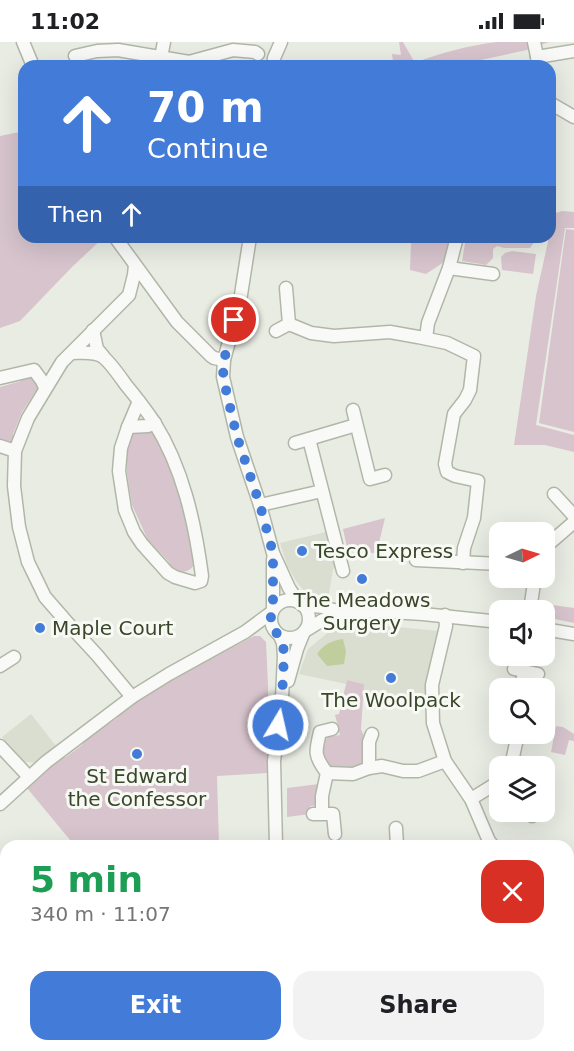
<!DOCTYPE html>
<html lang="en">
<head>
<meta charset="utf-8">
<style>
	body { margin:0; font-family:"DejaVu Sans",sans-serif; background:#f2f2f2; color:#202124; height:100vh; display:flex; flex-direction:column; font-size:22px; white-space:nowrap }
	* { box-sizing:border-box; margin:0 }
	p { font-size:20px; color:#757577 }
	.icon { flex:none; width:33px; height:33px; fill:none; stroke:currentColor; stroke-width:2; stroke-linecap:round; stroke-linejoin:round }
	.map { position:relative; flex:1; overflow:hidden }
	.sheet { position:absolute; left:0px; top:798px; width:574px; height:212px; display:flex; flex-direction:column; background:#fff; border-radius:18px 18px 0 0; box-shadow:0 6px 24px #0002 }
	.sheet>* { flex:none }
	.banner { position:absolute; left:18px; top:18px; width:538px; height:183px; border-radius:18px; box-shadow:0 6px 24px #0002; background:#427bd8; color:#fff; overflow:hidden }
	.needle { width:39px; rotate:85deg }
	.tools { position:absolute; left:489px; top:480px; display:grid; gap:12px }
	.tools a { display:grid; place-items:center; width:66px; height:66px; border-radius:12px; background:#fff; box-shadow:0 6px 24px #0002; font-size:30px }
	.pin { position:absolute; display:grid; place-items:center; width:51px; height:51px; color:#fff; margin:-26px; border:3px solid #fff; border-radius:50%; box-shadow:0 2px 6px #0007 }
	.me { position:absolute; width:66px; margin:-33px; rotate:9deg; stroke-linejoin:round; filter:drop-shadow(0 0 4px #0008) }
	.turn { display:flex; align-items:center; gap:21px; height:126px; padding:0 30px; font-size:27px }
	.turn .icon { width:78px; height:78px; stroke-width:2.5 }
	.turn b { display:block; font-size:42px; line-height:51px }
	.then { display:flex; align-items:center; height:57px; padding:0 30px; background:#0003; gap:12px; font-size:22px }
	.round { display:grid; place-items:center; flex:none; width:63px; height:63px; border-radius:18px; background:#f2f2f2 }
	.summary { display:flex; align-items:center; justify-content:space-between; height:102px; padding:0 30px }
	h1 { font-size:36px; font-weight:700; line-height:45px; color:#1e9e55 }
	.action { display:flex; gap:12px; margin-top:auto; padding:12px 30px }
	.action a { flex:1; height:69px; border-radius:18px; background:#427bd8; color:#fff; font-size:24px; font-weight:700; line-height:69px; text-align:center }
	.action a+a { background:#f2f2f2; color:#202124 }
	.status { display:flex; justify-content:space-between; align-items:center; height:42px; padding:0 30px; background:#fff; direction:ltr }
	.status svg { height:16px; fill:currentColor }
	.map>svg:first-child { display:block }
	.built { fill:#d9ded1 }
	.green { fill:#d7c4cd }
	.water { fill:#c0ce9d }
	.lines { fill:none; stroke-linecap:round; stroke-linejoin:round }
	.minor-casing { stroke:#b1b7a8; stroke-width:15 }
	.minor { stroke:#f9faf7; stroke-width:12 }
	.route { stroke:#427bd8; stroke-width:10; stroke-dasharray:0 18 }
	.poi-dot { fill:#427bd8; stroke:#f7f9f4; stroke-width:2 }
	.labels { text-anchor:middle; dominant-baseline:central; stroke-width:6; stroke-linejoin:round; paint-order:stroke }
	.poi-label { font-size:20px; fill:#3a462a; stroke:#f7f9f4 }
</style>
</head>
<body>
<div class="status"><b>11:02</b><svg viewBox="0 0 49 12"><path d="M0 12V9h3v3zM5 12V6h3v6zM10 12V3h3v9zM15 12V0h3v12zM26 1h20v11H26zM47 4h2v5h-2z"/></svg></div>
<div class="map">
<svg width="574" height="1009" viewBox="0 0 574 1009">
	<rect width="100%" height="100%" fill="#e9ece3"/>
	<g class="built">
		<polygon points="330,489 338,525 333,527 328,557 318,555 306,551 296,539 287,523 280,501"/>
		<polygon points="354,581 439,589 423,666 363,653 364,642 347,638 346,642 299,632 308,607 331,588"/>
		<polygon points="31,672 56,704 34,721 21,719 2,695"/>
		<polygon points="0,904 6,907 6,988 0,984"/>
	</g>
	<g class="green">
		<path d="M 399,0 L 403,0 L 415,21 C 439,11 471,3 497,0 C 514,0 532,0 549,0 L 527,8 L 453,24 L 378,24 L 393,20 L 392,12 L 401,13 Z"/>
		<polygon points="24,89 24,195 104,195 72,225 20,279 0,286 0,94"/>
		<polygon points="562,169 574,170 574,186 565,186 536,383 574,393 574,410 545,403 514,403 536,254 549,195 550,195 551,186 553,172"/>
		<polygon points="566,187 574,188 574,390 539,381"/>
		<polygon points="419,195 453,195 447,218 426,232 410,228 411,201"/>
		<polygon points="466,195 502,195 503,198 535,195 535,199 530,206 504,206 497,204 493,207 493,216 486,223 462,219"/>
		<polygon points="512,209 536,212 533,232 502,228 501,215 505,211"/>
		<path d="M 25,332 L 32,332 L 40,339 L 38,350 L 35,350 L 22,370 L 13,392 L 16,395 C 11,403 9,403 0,402 L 0,345 L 21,339 Z"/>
		<path d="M 146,388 L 154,390 L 181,444 L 195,522 C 189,531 180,532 170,527 L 169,520 L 148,498 L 132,463 L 127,431 L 127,413 L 124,408 L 130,390 Z"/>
		<polygon points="385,476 377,509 374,511 348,510 343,487"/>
		<polygon points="545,562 574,566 574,581 545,575 544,568 543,568"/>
		<polygon points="254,594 260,594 266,600 268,644 268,731 217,734 219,804 75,804 27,746 59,717 66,715 82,703 87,695 101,683 110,681 116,677 122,670 166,640"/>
		<polygon points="347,638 364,642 361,687 366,699 366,721 352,728 330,727 320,711 322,700 328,695 340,693 335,673 339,672"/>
		<polygon points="556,684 563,685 574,692 574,699 569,698 565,713 551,710"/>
		<polygon points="319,742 318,763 310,764 310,772 287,775 287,746"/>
		<polygon points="56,1004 222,1004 223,1009 53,1009"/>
	</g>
	<path class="water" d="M 343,597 L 346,609 L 344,622 L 327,624 L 317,612 C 324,602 331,599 343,597 Z"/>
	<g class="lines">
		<defs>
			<g id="minor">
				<polyline points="23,0 33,24"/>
				<polyline points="534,0 539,24"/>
				<polyline points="75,14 97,9 118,8 189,20 233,8 255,10 258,12"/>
				<polyline points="161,15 164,0"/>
				<polyline points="537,15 574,9"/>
				<polyline points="273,24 274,16 281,0"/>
				<polyline points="550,61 574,75"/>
				<polyline points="115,195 177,280 211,314 214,316 224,318"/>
				<polyline points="250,195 240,259 224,318 223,335 237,395 260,463 273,511 289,546 298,560"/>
				<polyline points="449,226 493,232"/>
				<polyline points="289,282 311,291 334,294 390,290 418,295 447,301 474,314 470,348 465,358 454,372 445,422 447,430 455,434 478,439 474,476 464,506 463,521"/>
				<polyline points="93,288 97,307 103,314"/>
				<polyline points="276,289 289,282 286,246"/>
				<polyline points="426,296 428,281 449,226 457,195"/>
				<path d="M 72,311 C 81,311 95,309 103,315 C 110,320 121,336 126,343 C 136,355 146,368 154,380 C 183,426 195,481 202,534 L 201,539 L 195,541 L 175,535 L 168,531 L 142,502 L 134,490 L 125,468 L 119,429 L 121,406 L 128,385 L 139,359"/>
				<polyline points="0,336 34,328 42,339 45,346"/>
				<polyline points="353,368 370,437 385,433"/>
				<polyline points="128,385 148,384 155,381"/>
				<polyline points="309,397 343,529"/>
				<polyline points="295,401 356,383"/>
				<polyline points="0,404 15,409"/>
				<polyline points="554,452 574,474"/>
				<polyline points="260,463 322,449"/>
				<polyline points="544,506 574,480"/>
				<polyline points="273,517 273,567"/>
				<polyline points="416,518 500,522"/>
				<circle cx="290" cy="577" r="19"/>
				<polyline points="302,563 323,565 341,570 374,569 423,572 500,580"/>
				<polyline points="530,568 534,541 533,536"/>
				<polyline points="445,573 446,584 432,643 433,681 445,719 471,757 489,799 493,804"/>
				<polyline points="544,587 574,592"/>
				<polyline points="305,589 321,579 341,570"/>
				<polyline points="0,624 14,615"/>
				<polyline points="514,627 538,632"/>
				<polyline points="288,639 297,607 303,592"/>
				<polyline points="521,646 524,630"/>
				<polyline points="132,655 97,613 72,586 45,555 28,520 19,485 14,444 15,409 28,376 62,320 129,253 134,233 135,223"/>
				<polyline points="0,704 29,735"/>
				<polyline points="511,724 518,692"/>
				<polyline points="369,726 369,700 372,692"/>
				<polyline points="327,731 353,732 369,726 382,724 403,729 418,729 445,719"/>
				<polyline points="471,757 500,739"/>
				<polyline points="0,762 46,720 132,655 169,632 245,590 272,570"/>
				<polyline points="529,770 532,774"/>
				<path d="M 322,771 L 322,754 L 327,731 C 314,714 315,710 320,690 L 332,687"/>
				<polyline points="313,772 333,772 335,792"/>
				<polyline points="396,786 397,804"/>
				<polyline points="276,804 274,719 282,656 284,614 283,601 280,594"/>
				<polyline points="0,827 6,832"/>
				<polyline points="568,834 574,832"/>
				<polyline points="282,1004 282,1009"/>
				<polyline points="551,1004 557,1009"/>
				<polyline points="399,1009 399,1004"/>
				<polyline points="473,1009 476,1007 479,1009"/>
				<polyline points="515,1009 519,1004"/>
			</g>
		</defs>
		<use href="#minor" class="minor-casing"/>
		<use href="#minor" class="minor"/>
	</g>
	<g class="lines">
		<polyline class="route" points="234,278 224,318 223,335 237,395 260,463 273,511 273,567 270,579 273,588 280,594 283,601 284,614 282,656 278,683"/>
	</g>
	<g class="poi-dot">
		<circle cx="302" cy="509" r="6"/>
		<circle cx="362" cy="537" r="6"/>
		<circle cx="40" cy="586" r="6"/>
		<circle cx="391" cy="636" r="6"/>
		<circle cx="137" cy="712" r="6"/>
	</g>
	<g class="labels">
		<g class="poi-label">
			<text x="314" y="509" text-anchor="start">Tesco Express</text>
			<text x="362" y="558">The Meadows<tspan x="362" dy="23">Surgery</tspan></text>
			<text x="52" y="586" text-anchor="start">Maple Court</text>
			<text x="391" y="658">The Woolpack</text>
			<text x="137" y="734">St Edward<tspan x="137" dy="23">the Confessor</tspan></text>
		</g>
	</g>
</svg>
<div class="tools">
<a><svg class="needle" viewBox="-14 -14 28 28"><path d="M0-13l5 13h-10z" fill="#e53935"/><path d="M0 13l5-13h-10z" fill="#757577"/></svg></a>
<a><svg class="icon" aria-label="sound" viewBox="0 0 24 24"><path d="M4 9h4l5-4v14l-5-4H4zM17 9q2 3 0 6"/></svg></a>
<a><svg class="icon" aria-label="search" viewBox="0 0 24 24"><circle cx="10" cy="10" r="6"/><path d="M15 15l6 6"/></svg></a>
<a><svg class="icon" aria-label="layers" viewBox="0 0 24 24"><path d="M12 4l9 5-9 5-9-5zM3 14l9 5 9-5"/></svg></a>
</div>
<div class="pin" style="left:234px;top:278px;background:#d93025"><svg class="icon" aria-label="arrive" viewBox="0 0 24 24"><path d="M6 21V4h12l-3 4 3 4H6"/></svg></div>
<svg class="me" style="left:278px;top:683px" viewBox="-20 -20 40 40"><circle r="17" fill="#427bd8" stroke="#fff" stroke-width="3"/><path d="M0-11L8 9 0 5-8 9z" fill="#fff"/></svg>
<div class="banner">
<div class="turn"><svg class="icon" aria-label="ahead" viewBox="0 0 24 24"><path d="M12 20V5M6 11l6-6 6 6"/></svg><div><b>70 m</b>Continue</div></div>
<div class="then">Then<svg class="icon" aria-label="ahead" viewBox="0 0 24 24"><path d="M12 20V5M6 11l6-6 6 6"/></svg></div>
</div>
<section class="sheet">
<div class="summary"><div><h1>5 min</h1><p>340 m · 11:07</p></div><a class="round" style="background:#d93025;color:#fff"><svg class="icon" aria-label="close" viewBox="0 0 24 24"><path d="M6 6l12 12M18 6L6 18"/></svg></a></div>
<div class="action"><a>Exit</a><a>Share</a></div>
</section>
</div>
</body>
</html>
